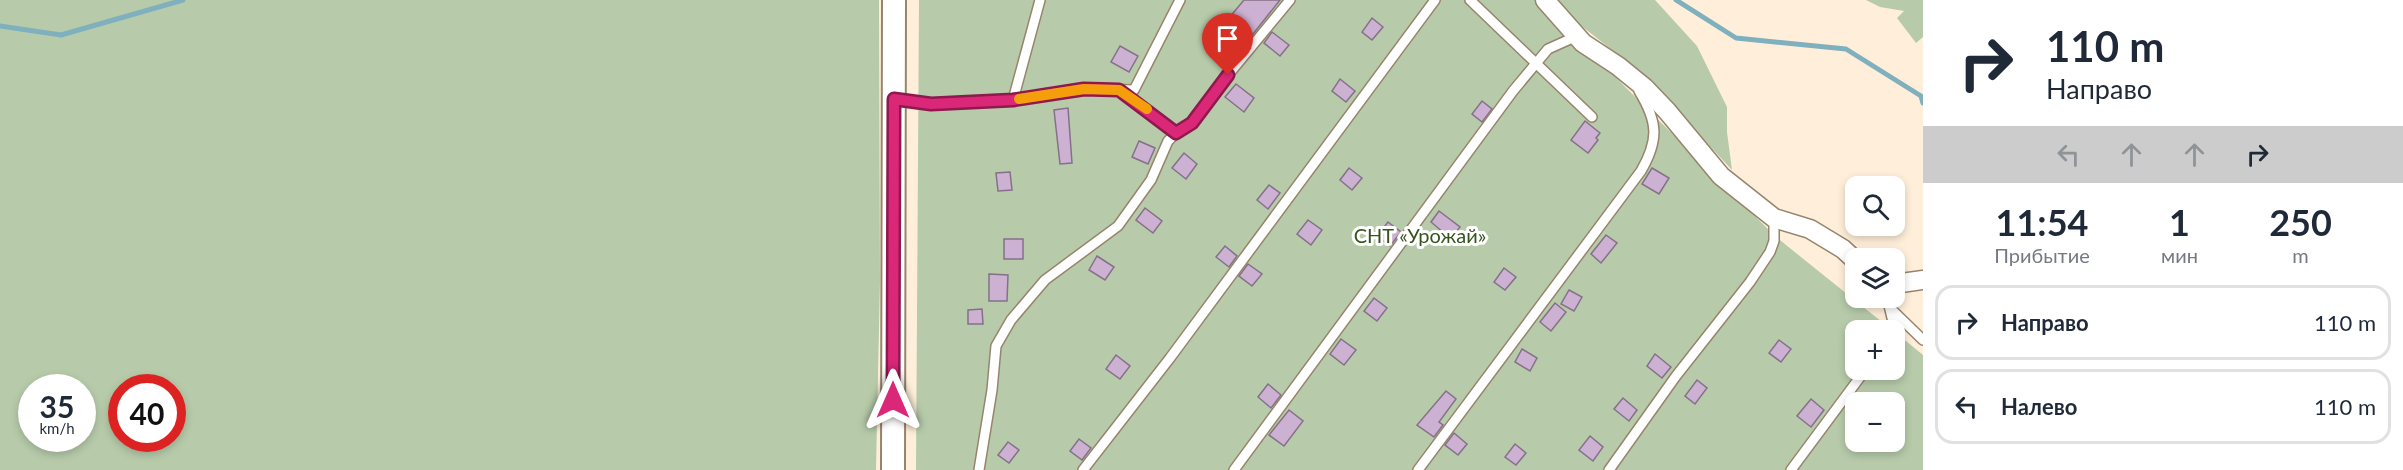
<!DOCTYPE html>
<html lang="ru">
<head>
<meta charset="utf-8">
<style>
	body { margin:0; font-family:Lato,sans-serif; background:#f2f2f3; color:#1f2937; height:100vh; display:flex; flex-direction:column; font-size:22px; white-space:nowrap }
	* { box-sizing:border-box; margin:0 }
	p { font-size:20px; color:#747a83 }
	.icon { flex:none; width:33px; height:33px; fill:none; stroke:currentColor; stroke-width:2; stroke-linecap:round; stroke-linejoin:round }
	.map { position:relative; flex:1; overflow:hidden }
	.sheet { display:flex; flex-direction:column; background:#fff; width:480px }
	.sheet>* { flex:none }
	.hud { background:#fff; color:#1f2937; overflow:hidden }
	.buttons { position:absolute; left:1845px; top:176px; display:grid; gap:12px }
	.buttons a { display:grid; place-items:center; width:60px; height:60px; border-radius:12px; background:#fff; box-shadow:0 3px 9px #0003; font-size:30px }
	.speed { position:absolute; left:18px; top:374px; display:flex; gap:12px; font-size:30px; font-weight:700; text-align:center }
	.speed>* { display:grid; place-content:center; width:78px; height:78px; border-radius:50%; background:#fff; box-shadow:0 3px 9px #0003; line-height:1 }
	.speed small { font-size:15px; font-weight:400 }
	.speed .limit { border:9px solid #d22; background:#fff; color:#111 }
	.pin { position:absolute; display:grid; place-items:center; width:51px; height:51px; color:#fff; margin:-62px -26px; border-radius:50% 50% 50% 0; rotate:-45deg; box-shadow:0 0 6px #0007 }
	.pin .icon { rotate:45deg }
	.me { position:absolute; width:66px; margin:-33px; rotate:0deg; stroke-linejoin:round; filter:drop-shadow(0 0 4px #0008) }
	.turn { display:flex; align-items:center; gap:21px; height:126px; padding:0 24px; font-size:27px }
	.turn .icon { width:78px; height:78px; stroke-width:2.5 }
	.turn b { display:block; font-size:42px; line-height:51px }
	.lanes { display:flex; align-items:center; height:57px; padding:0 24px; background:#0003; justify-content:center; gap:30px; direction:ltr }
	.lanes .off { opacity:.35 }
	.eta { display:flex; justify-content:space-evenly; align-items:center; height:102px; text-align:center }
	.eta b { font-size:36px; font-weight:700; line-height:42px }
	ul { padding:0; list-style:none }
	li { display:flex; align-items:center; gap:18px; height:75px; margin:0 12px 9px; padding:0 12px; border:3px solid #e0e1e3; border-radius:18px }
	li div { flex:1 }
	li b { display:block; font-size:22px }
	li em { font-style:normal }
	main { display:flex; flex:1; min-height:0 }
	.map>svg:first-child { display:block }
	.green { fill:#b7cbaa; fill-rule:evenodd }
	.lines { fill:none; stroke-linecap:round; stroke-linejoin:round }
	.stream { stroke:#7fb0be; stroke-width:5 }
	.building { fill:#cdb1d2; stroke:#847188; stroke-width:1.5 }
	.service-casing { stroke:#96856c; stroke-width:12 }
	.minor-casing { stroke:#96856c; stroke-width:21 }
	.tertiary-casing { stroke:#96856c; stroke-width:26 }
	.service { stroke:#fff; stroke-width:9 }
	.minor { stroke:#fff; stroke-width:18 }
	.tertiary { stroke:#fff; stroke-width:22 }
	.route-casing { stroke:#8e194d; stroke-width:15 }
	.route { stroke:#db2777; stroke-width:10 }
	.slow { stroke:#f59e0b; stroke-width:10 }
	.labels { text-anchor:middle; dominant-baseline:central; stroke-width:6; stroke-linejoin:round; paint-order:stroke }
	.park-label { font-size:20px; fill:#36531e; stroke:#fff }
</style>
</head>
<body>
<main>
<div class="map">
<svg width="1923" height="470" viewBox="0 0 1923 470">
	<rect width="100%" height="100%" fill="#ffefda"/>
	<g class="green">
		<path d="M 0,0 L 879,0 L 880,281 L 876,470 L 0,470 ZM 32,387 L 82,387 L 82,438 L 32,438 ZM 122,387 L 172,387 L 172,438 L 122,438 Z"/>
		<path d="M 919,0 L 1541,0 L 1568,30 L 1776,237 L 1892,330 L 1856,330 L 1856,369 L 1894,369 L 1895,332 L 1923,355 L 1923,470 L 916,470 ZM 1856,402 L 1894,402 L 1894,441 L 1856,441 Z"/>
		<path d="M 1555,0 L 1655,0 L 1697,46 L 1727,107 L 1727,132 L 1732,170 C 1695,130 1658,92 1617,55 C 1597,36 1572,22 1555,0 Z"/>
		<polygon points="1866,0 1923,0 1923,37 1916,43 1897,18 1904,11 1880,7"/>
	</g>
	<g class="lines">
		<g class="stream">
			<polyline points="1676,0 1736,38 1846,49 1921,96 1923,103"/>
			<polyline points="0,26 61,35 183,0"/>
		</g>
	</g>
	<g class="building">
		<polygon points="1244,0 1280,0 1253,34 1250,32 1238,47 1219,30"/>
		<polygon points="1372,18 1383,27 1372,40 1362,32"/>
		<polygon points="1272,32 1289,45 1280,56 1264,43"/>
		<polygon points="1120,46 1138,56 1129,72 1111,62"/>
		<polygon points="1340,79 1355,91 1346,102 1332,91"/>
		<polygon points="1236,84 1254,98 1244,112 1225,97"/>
		<polygon points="1482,101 1492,109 1482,122 1472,114"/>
		<polygon points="1068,108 1072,163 1060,164 1054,110"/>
		<polygon points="1585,121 1600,133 1596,138 1598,140 1588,153 1571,140"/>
		<polygon points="1139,141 1155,148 1148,164 1132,157"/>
		<polygon points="1184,153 1197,164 1186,179 1172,168"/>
		<polygon points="1349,168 1362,178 1352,190 1340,180"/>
		<polygon points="1652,168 1669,178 1659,194 1642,184"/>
		<polygon points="1010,172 1012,190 998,191 996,173"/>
		<polygon points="1269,185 1280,193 1268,209 1257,200"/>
		<polygon points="1145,208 1162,221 1153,233 1136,220"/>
		<polygon points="1439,211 1460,227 1451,239 1431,222"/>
		<polygon points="1308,220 1322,230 1311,245 1297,234"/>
		<polygon points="1388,222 1401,232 1390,246 1377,236"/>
		<polygon points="1606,235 1617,243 1601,263 1591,254"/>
		<rect x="1004" y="239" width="19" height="20"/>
		<polygon points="1225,246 1237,256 1229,267 1216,257"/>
		<polygon points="1097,256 1114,267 1105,280 1089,270"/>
		<polygon points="1248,264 1262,274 1252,286 1239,276"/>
		<polygon points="1504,268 1516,277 1505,290 1494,282"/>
		<polygon points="989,274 1008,275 1007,301 989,301"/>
		<polygon points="1569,290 1582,297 1574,311 1561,304"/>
		<polygon points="1374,298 1387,308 1377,321 1364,311"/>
		<polygon points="1555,303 1566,312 1551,331 1540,322"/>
		<polygon points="982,309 983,324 968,324 968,310"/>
		<polygon points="1341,339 1356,350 1344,365 1330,354"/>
		<polygon points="1779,340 1791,349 1781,362 1769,353"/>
		<polygon points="1522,349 1537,358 1530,371 1515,362"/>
		<polygon points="1655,354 1671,367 1662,378 1647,366"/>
		<polygon points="1116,355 1130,366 1120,379 1106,369"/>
		<polygon points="1697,380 1707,388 1695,404 1685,396"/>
		<polygon points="1268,384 1281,395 1271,408 1258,397"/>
		<polygon points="1446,391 1456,399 1439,422 1443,425 1434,437 1417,425"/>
		<polygon points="1623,398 1637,410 1629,421 1614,409"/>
		<polygon points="1811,399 1824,410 1811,427 1797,416"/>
		<polygon points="1289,410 1303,421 1284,446 1269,435"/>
		<polygon points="1454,433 1467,444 1458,455 1445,445"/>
		<polygon points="1590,436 1603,447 1593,461 1579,450"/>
		<polygon points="1079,439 1091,448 1082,460 1070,451"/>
		<polygon points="1008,442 1019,450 1009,463 998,455"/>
		<polygon points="1515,444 1526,453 1516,465 1505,457"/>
	</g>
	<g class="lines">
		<defs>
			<g id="service">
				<polyline points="1470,0 1592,117"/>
				<polyline points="1119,90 1176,133 1192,123 1228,75 1290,0"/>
				<polyline points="894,99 931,104 1013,100 1040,0"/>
				<polyline points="1013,100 1085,89 1134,90 1180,0"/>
				<polyline points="1887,297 1893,322 1891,330"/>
				<polyline points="1890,308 1923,340"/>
				<polyline points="979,470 992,390 996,346 1011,320 1045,280 1118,226 1151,180 1168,141 1176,133"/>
				<polyline points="1083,470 1170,358 1435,0"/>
				<polyline points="1234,470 1513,91 1548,49 1577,36"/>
				<path d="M 1418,470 L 1641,171 C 1659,140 1658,122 1639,91"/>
				<polyline points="1609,470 1676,376 1750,282 1770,252 1774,241 1774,218"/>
				<polyline points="1791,470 1866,369"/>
			</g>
			<g id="minor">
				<polyline points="1545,0 1583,43 1618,66 1645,88 1667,111 1721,176 1774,218 1810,229 1843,249 1856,261"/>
				<polyline points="1894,284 1923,280"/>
			</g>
			<polyline id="tertiary" points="893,470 894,0"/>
		</defs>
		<use href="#service" class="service-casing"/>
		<use href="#minor" class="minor-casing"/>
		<use href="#tertiary" class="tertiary-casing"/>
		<use href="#service" class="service"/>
		<use href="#minor" class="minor"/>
		<use href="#tertiary" class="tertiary"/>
	</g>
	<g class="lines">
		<defs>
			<polyline id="route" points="893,400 894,99 931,104 1013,100 1084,89 1119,90 1176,133 1192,123 1228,75"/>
		</defs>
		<use href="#route" class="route-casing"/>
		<use href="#route" class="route"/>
		<polyline class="slow" points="1019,99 1084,89 1119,90 1147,109"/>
	</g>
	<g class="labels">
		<g class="park-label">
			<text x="1420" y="235">СНТ «Урожай»</text>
		</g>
	</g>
</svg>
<div class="buttons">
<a><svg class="icon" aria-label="search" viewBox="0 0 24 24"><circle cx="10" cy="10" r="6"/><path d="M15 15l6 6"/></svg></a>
<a><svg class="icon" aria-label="layers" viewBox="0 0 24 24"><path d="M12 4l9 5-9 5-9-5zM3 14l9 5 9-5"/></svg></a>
<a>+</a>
<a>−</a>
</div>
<div class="speed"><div>35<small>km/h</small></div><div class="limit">40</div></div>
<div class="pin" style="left:1228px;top:75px;background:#d93025"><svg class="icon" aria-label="arrive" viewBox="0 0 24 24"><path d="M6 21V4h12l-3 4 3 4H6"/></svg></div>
<svg class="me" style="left:893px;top:400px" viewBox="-20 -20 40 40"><path d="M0-17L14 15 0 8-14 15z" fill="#db2777" stroke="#fff" stroke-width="4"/></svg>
</div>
<section class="sheet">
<div class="hud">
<div class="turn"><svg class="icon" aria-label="right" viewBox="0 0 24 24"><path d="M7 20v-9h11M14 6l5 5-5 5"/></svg><div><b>110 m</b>Направо</div></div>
<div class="lanes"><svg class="icon off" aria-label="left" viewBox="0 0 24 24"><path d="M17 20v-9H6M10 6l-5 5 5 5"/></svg><svg class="icon off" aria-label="ahead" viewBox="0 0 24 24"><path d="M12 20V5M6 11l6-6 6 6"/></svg><svg class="icon off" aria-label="ahead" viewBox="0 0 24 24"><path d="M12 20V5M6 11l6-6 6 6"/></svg><svg class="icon" aria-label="right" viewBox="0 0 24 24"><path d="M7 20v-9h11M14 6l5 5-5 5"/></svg></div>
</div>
<div class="eta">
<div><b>11:54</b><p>Прибытие</p></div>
<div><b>1</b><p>мин</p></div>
<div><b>250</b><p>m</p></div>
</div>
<ul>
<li><svg class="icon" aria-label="right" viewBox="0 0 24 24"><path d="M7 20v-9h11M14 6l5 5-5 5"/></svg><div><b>Направо</b></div><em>110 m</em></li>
<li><svg class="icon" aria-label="left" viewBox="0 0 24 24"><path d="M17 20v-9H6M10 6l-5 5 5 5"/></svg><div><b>Налево</b></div><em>110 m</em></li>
</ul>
</section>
</main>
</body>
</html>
